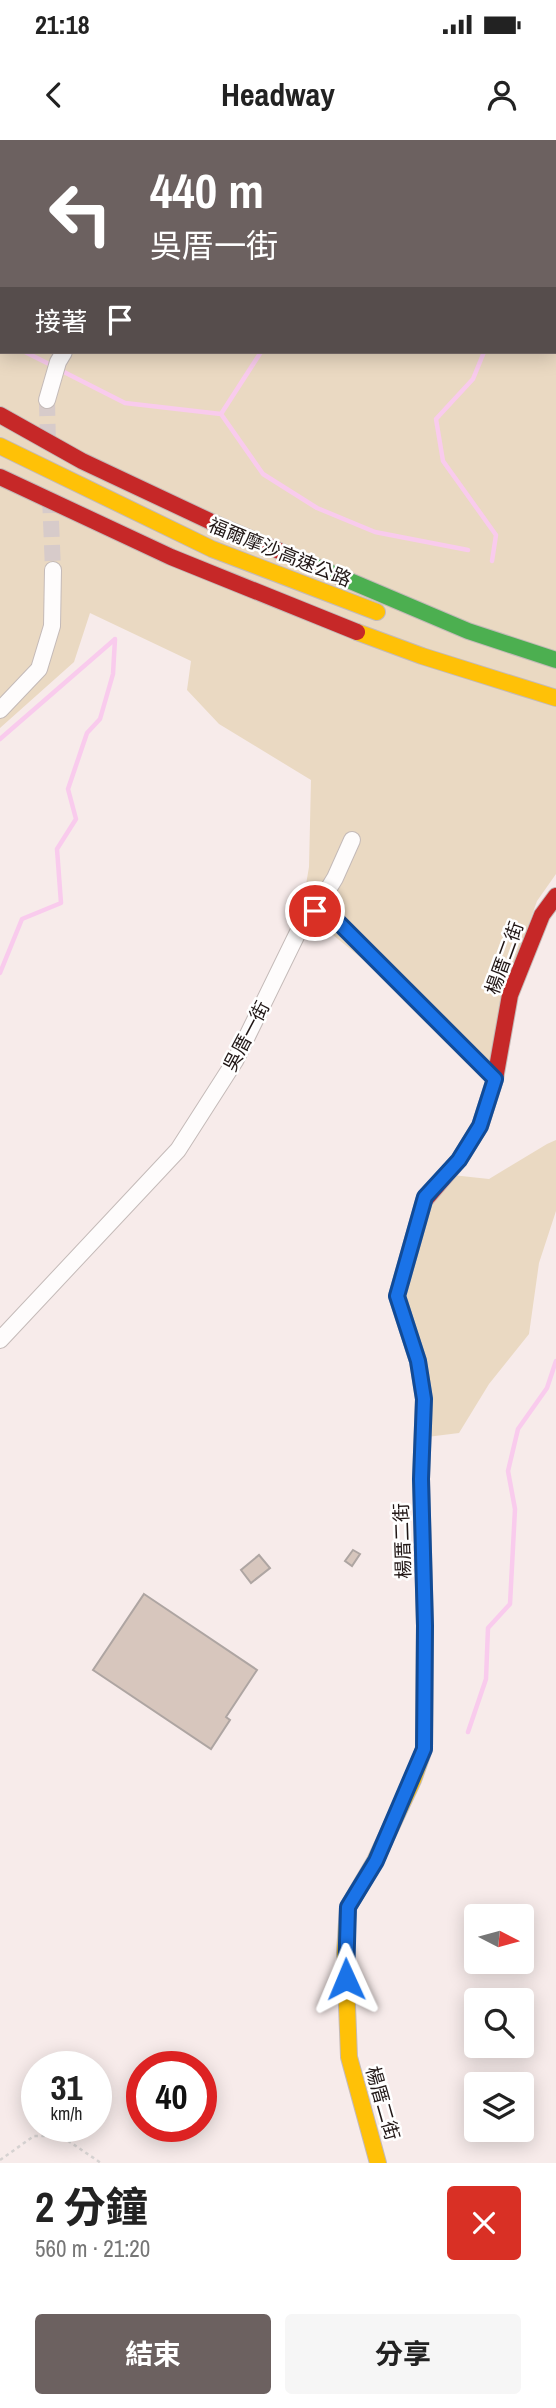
<!DOCTYPE html>
<html lang="zh-TW">
<head>
<meta charset="utf-8">
<style>
	body { margin:0; font-family:"Archivo Narrow","Noto Sans TC",sans-serif; background:#f6f6f6; color:#222; height:100vh; display:flex; flex-direction:column; font-size:26px; white-space:nowrap }
	* { box-sizing:border-box; margin:0 }
	p { font-size:23px; color:#767676 }
	.icon { flex:none; width:38px; height:38px; fill:none; stroke:currentColor; stroke-width:2; stroke-linecap:round; stroke-linejoin:round }
	.map { position:relative; height:2023px; overflow:hidden }
	.panel { display:flex; flex-direction:column; background:#fff; flex:1 }
	.panel>* { flex:none }
	.guide { position:absolute; left:0px; top:0px; width:556px; height:214px; box-shadow:0 4px 18px #0003; background:#6c6160; color:#fff; overflow:hidden }
	.needle { width:46px; rotate:96deg }
	.fabs { position:absolute; left:464px; top:1764px; display:grid; gap:14px }
	.fabs a { display:grid; place-items:center; width:70px; height:70px; border-radius:7px; background:#fff; box-shadow:0 4px 18px #0003; font-size:35px }
	.speed { position:absolute; left:21px; top:1911px; display:flex; gap:14px; font-size:35px; font-weight:700; text-align:center }
	.speed>* { display:grid; place-content:center; width:91px; height:91px; border-radius:50%; background:#fff; box-shadow:0 4px 18px #0003; line-height:1 }
	.speed small { font-size:18px; font-weight:400 }
	.speed .limit { border:10px solid #d22; background:#fff; color:#111 }
	.pin { position:absolute; display:grid; place-items:center; width:60px; height:60px; color:#fff; margin:-30px; border:4px solid #fff; border-radius:50%; box-shadow:0 2px 7px #0007 }
	.me { position:absolute; width:77px; margin:-38px; rotate:359deg; stroke-linejoin:round; filter:drop-shadow(0 0 5px #0008) }
	.turn { display:flex; align-items:center; gap:24px; height:147px; padding:0 35px; font-size:32px }
	.turn .icon { width:91px; height:91px; stroke-width:2.5 }
	.turn b { display:block; font-size:49px; line-height:60px }
	.then { display:flex; align-items:center; height:66px; padding:0 35px; background:#0003; gap:14px; font-size:26px }
	.round { display:grid; place-items:center; flex:none; width:74px; height:74px; border-radius:7px; background:#f6f6f6 }
	.overview { display:flex; align-items:center; justify-content:space-between; height:119px; padding:0 35px }
	h1 { font-size:42px; font-weight:700; line-height:52px }
	.action { display:flex; gap:14px; margin-top:auto; padding:14px 35px }
	.action a { flex:1; height:80px; border-radius:7px; background:#6c6160; color:#fff; font-size:28px; font-weight:700; line-height:80px; text-align:center }
	.action a+a { background:#f6f6f6; color:#222 }
	.status { display:flex; justify-content:space-between; align-items:center; height:49px; padding:0 35px; background:#fff; direction:ltr }
	.status svg { height:19px; fill:currentColor }
	header { display:flex; justify-content:space-between; align-items:center; height:91px; padding:0 35px; background:#fff; font-size:32px; font-weight:700 }
	.map>svg:first-child { display:block }
	.green { fill:#ead9c2 }
	.lines { fill:none; stroke-linecap:round; stroke-linejoin:round }
	.stream { stroke:#f9cbed; stroke-width:4.5 }
	.building { fill:#d7c6bd; stroke:#aea5a2; stroke-width:2 }
	.street-tunnel { stroke:#d7cbca; stroke-width:16; stroke-dasharray:16 8; stroke-linecap:butt }
	.street-casing { stroke:#c4bab8; stroke-width:18 }
	.fast-casing { stroke:#c4bab8; stroke-width:18 }
	.slow-casing { stroke:#c4bab8; stroke-width:18 }
	.jam-casing { stroke:#c4bab8; stroke-width:18 }
	.path { stroke:#d6d2d1; stroke-width:2.5; stroke-dasharray:3.5 3.5; stroke-linecap:butt }
	.street { stroke:#fefcfc; stroke-width:16 }
	.fast { stroke:#4caf50; stroke-width:16 }
	.slow { stroke:#ffc107; stroke-width:16 }
	.jam { stroke:#c62828; stroke-width:16 }
	.route-casing { stroke:#114b97; stroke-width:18 }
	.route { stroke:#1a73e8; stroke-width:12 }
	.labels { text-anchor:middle; dominant-baseline:central; stroke-width:5; stroke-linejoin:round; paint-order:stroke }
	.street-label { font-size:19px; fill:#211716; stroke:#fff }
</style>
</head>
<body>
<div class="status"><b>21:18</b><svg viewBox="0 0 49 12"><path d="M0 12V9h3v3zM5 12V6h3v6zM10 12V3h3v9zM15 12V0h3v12zM26 1h20v11H26zM47 4h2v5h-2z"/></svg></div>
<header><svg class="icon" aria-label="back" viewBox="0 0 24 24"><path d="M15 5l-7 7 7 7"/></svg>Headway<svg class="icon" aria-label="person" viewBox="0 0 24 24"><circle cx="12" cy="8" r="4"/><path d="M4 21q1-7 8-7t8 7"/></svg></header>
<div class="map">
<svg width="556" height="2023" viewBox="0 0 556 2023">
	<rect width="100%" height="100%" fill="#f7ebea"/>
	<g class="green">
		<polygon points="309,0 556,0 556,734 537,761 506,849 490,922 328,791 304,756 309,727 311,640 219,584 187,550 191,521 90,473 74,522 0,588 0,184 2,212 555,212 555,2 307,2"/>
		<polygon points="556,1000 556,1071 539,1123 529,1194 489,1244 459,1293 427,1297 402,1150 429,1063 452,1035 489,1039 547,1004"/>
	</g>
	<g class="lines">
		<g class="stream">
			<polyline points="535,0 537,2"/>
			<polyline points="421,2 423,0"/>
			<polyline points="555,17 556,25"/>
			<polyline points="555,181 556,173"/>
			<polyline points="0,199 2,199"/>
			<polyline points="25,212 53,226"/>
			<polyline points="484,212 473,239 436,279 443,321 496,395 492,421"/>
			<polyline points="60,230 125,263 221,274 263,334 317,368 375,392 468,410"/>
			<polyline points="221,274 261,212"/>
			<polyline points="0,599 114,500"/>
			<polyline points="0,833 22,779 61,763 57,709 76,679 68,649 87,593 100,579 113,534 115,499"/>
			<polyline points="468,1592 486,1539 488,1488 510,1464 515,1369 508,1331 518,1289 547,1248 556,1221"/>
		</g>
	</g>
	<g class="building">
		<polygon points="353,1410 360,1414 352,1426 345,1421"/>
		<polygon points="259,1415 270,1428 251,1443 241,1430"/>
		<polygon points="144,1454 257,1530 226,1577 230,1580 211,1609 93,1530"/>
	</g>
	<g class="lines">
		<g class="street-tunnel">
			<polyline points="47,260 48,307"/>
			<polyline points="50,357 53,430"/>
		</g>
		<defs>
			<g id="street">
				<polyline points="332,2 334,0"/>
				<polyline points="47,260 58,222 64,212"/>
				<polyline points="0,570 39,529 52,486 53,430"/>
				<polyline points="315,771 335,738 352,700"/>
				<polyline points="0,1200 178,1010 235,921 302,784 315,771 331,775 495,939"/>
			</g>
			<g id="fast">
				<polyline points="310,424 468,491 556,520"/>
				<polyline points="424,1061 397,1156 418,1221 424,1259 421,1339 425,1485"/>
			</g>
			<g id="slow">
				<polyline points="0,306 212,409 377,472"/>
				<polyline points="357,492 422,516 556,558"/>
				<polyline points="378,2023 349,1917 345,1813 348,1767 375,1721 413,1640 424,1609 425,1485"/>
			</g>
			<g id="jam">
				<polyline points="0,275 82,321 218,385 310,424"/>
				<polyline points="0,337 171,417 357,492"/>
				<polyline points="424,1061 459,1020 480,986 495,939 510,855 542,775 556,756"/>
			</g>
		</defs>
		<use href="#street" class="street-casing"/>
		<use href="#fast" class="fast-casing"/>
		<use href="#slow" class="slow-casing"/>
		<use href="#jam" class="jam-casing"/>
		<polyline class="path" points="0,2020 34,1996 61,1996 101,2023"/>
		<use href="#street" class="street"/>
		<use href="#fast" class="fast"/>
		<use href="#slow" class="slow"/>
		<use href="#jam" class="jam"/>
	</g>
	<g class="lines">
		<defs>
			<polyline id="route" points="315,771 331,775 495,939 480,986 459,1020 425,1057 397,1156 418,1221 424,1259 421,1339 425,1486 424,1609 376,1721 348,1767 346,1839"/>
		</defs>
		<use href="#route" class="route-casing"/>
		<use href="#route" class="route"/>
	</g>
	<g class="labels">
		<g class="street-label">
			<text transform="translate(280 412) rotate(22)">福爾摩沙高速公路</text>
			<text transform="translate(504 818) rotate(-70)">楊厝二街</text>
			<text transform="translate(246 896) rotate(-62)">吳厝一街</text>
			<text transform="translate(402 1401) rotate(-92)">楊厝二街</text>
			<text transform="translate(383 1963) rotate(74)">楊厝二街</text>
		</g>
	</g>
</svg>
<div class="fabs">
<a><svg class="needle" viewBox="-14 -14 28 28"><path d="M0-13l5 13h-10z" fill="#e53935"/><path d="M0 13l5-13h-10z" fill="#767676"/></svg></a>
<a><svg class="icon" aria-label="search" viewBox="0 0 24 24"><circle cx="10" cy="10" r="6"/><path d="M15 15l6 6"/></svg></a>
<a><svg class="icon" aria-label="layers" viewBox="0 0 24 24"><path d="M12 4l9 5-9 5-9-5zM3 14l9 5 9-5"/></svg></a>
</div>
<div class="speed"><div>31<small>km/h</small></div><div class="limit">40</div></div>
<div class="pin" style="left:315px;top:771px;background:#d93025"><svg class="icon" aria-label="arrive" viewBox="0 0 24 24"><path d="M6 21V4h12l-3 4 3 4H6"/></svg></div>
<svg class="me" style="left:346px;top:1839px" viewBox="-20 -20 40 40"><path d="M0-17L14 15 0 8-14 15z" fill="#1a73e8" stroke="#fff" stroke-width="4"/></svg>
<div class="guide">
<div class="turn"><svg class="icon" aria-label="left" viewBox="0 0 24 24"><path d="M17 20v-9H6M10 6l-5 5 5 5"/></svg><div><b>440 m</b>吳厝一街</div></div>
<div class="then">接著<svg class="icon" aria-label="arrive" viewBox="0 0 24 24"><path d="M6 21V4h12l-3 4 3 4H6"/></svg></div>
</div>
</div>
<section class="panel">
<div class="overview"><div><h1>2 分鐘</h1><p>560 m · 21:20</p></div><a class="round" style="background:#d93025;color:#fff"><svg class="icon" aria-label="close" viewBox="0 0 24 24"><path d="M6 6l12 12M18 6L6 18"/></svg></a></div>
<div class="action"><a>結束</a><a>分享</a></div>
</section>
</body>
</html>
